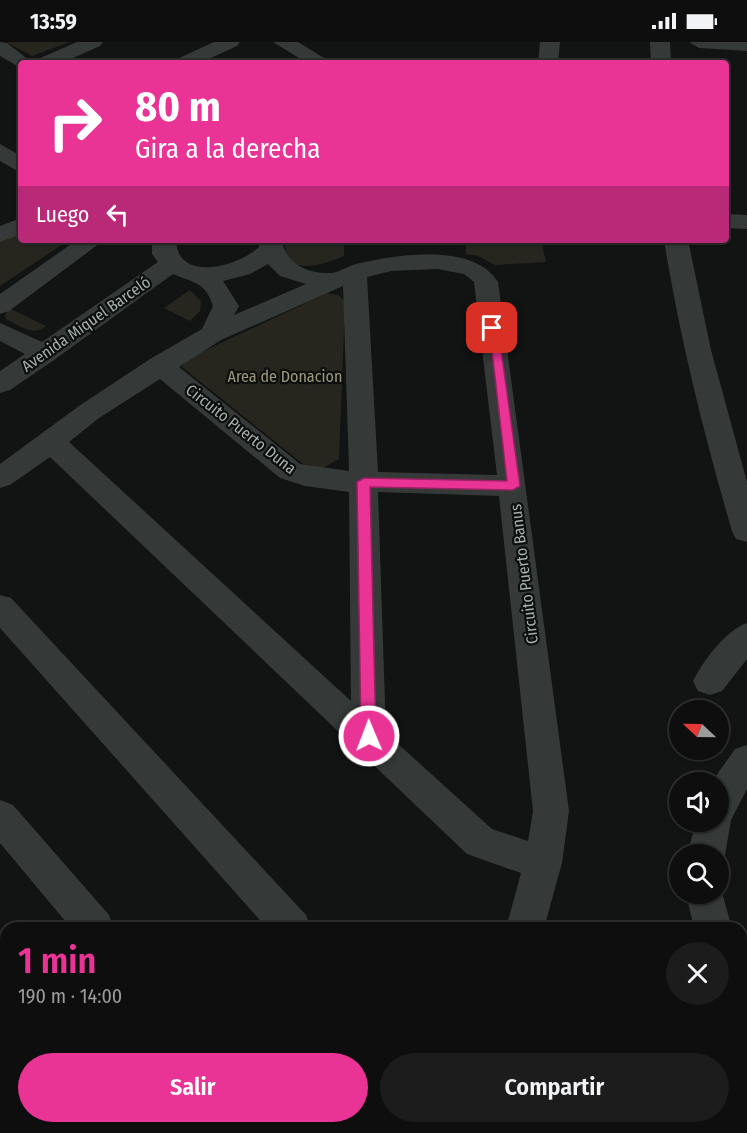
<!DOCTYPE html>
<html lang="es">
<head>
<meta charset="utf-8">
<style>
	body { margin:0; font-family:"Fira Sans Condensed",sans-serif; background:#1c1c1c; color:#f1f3f6; height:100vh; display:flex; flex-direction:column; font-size:22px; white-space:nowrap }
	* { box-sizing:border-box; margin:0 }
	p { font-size:20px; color:#9b9c9e }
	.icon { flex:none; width:33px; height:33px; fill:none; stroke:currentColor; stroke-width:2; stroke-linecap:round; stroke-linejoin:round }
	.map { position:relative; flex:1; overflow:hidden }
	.details { position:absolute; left:0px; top:880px; width:747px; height:212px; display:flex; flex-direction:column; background:#0e0e0e; border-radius:18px 18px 0 0; box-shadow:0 2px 4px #0004,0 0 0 2px #2e2e2e }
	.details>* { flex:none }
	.hud { position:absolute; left:18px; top:18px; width:711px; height:183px; border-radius:6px; box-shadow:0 2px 4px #0004,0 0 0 2px #2e2e2e; background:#e93496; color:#fff; overflow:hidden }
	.needle { width:39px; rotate:292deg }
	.fabs { position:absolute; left:669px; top:658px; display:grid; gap:12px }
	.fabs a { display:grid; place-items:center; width:60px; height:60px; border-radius:50%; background:#0e0e0e; box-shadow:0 2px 4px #0004,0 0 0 2px #2e2e2e; font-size:30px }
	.pin { position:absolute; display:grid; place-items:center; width:51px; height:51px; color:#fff; margin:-26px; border-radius:12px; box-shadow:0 3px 9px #0006 }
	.me { position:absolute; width:66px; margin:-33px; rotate:359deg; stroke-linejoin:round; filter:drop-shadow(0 0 4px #0008) }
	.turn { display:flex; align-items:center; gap:21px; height:126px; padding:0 18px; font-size:27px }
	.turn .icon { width:78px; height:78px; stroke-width:2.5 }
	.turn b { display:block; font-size:42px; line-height:51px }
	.then { display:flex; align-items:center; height:57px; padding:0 18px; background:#0003; gap:12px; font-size:22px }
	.round { display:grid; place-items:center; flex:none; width:63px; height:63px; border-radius:32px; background:#1c1c1c }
	.summary { display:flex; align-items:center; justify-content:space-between; height:102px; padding:0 18px }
	h1 { font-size:36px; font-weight:600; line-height:45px; color:#e93496 }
	.primary-button { display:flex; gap:12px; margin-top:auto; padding:12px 18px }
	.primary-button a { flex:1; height:69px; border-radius:36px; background:#e93496; color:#fff; font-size:24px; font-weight:600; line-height:69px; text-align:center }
	.primary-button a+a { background:#1c1c1c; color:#f1f3f6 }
	.status { display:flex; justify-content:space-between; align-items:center; height:42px; padding:0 30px; background:#0e0e0e; direction:ltr }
	.status svg { height:16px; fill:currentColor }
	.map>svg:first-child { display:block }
	.green { fill:#26251e }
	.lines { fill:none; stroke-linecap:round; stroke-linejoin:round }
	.street { fill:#353a38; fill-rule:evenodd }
	.route { fill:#e93496; stroke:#972262; stroke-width:1.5 }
	.labels { text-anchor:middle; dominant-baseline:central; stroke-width:4.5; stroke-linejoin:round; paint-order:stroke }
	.street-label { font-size:16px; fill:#a4b3ab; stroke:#0d0e0e }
	.park-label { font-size:16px; fill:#9e997c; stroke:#0d0e0e }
</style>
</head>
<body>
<div class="status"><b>13:59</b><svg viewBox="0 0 49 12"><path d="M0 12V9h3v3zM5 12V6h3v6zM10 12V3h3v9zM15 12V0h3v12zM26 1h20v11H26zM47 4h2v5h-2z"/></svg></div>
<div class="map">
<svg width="747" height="1091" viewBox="0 0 747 1091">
	<rect width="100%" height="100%" fill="#121313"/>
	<g class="green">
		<polygon points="6,0 70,0 32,14"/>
		<polygon points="21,187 21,198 69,198 0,244 0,197"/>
		<path d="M 290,198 L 344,198 L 344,214 C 325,222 288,236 285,204 Z"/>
		<polygon points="466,198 541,198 546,220 495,223 478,214 466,212"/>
		<polygon points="190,248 201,259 200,269 190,279 164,266"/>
		<polygon points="327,251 339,253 345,260 339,417 323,426 303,422 182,325 187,317"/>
		<path d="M 9,266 L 46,284 C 33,295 20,284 6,277 L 5,273 Z"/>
	</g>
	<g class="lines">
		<g class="street">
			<polygon points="0,0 7,1 33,21 21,21 21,26 0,14"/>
			<polygon points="77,0 103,0 100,4 62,21 35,21 38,17"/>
			<polygon points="214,0 240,0 237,4 200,21 174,21 177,17"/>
			<polygon points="273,0 298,0 332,21 307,21"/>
			<polygon points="540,0 560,0 558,21 538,21"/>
			<polygon points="650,0 670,0 671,21 651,21"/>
			<polygon points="689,0 747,0 747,9 699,6"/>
			<polygon points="0,102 21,114 21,131 0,119"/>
			<polygon points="726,172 747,173 747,187 726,186"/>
			<polygon points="21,176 21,192 0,200 0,184"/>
			<polygon points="77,198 104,198 9,269 0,272 0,252"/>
			<path d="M 152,198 L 176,198 C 177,241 238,225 259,205 L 258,198 L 282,198 C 285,221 307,232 330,231 C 338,231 348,224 356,222 C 396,213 473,200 498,240 L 569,769 L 562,821 L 544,886 L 506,886 L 521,831 L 467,812 L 50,415 L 10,443 L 0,446 L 0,422 L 79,364 L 150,317 L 202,287 L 213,264 C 205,239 193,241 173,232 L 54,318 L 10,348 L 0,351 L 0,329 L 25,312 L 0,299 L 0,281 L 42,300 L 158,220 L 152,212 ZM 268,222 L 280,234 L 306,242 L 234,273 L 239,264 L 223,239 L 250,232 ZM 437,227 L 464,232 L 474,240 L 497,433 L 378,430 L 367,235 L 391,229 ZM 343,244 L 349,426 L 349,429 L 300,422 L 179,325 L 221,298 ZM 160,337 L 280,436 L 305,444 L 349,450 L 351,659 L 69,400 L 99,376 ZM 378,450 L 499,454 L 533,769 L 528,799 L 492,787 L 386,691 Z"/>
			<path d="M 664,198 L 688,198 L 711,308 L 747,440 L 747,500 L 736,497 L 732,489 C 704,393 680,297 664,198 Z"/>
			<polygon points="0,553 11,556 306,873 311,886 267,886 0,586"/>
			<path d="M 747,581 L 747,617 L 722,649 L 710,653 L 698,649 L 693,639 C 703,619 726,588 747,581 Z"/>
			<polygon points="747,703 747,747 731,778 725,813 718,825 718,813 687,813 696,780 718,780 718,741 711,741 735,707"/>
			<polygon points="0,758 13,763 109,873 114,886 71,886 0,801"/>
			<polygon points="719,840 732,886 694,886 686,852 718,852"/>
			<polygon points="741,932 747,935 747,984 741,982"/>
			<polygon points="228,1086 274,1086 276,1091 230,1091"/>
		</g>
	</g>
	<polygon class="route" points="489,283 498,286 520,444 513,448 370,445 376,694 369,700 361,694 357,440 364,436 507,439"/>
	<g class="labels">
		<g class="street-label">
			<text transform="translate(86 282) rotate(-35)">Avenida Miquel Barceló</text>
			<text transform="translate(241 387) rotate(38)">Circuito Puerto Duna</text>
			<text transform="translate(524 532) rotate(-97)">Circuito Puerto Banus</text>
		</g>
		<g class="park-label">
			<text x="285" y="334">Area de Donacion</text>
		</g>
	</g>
</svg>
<div class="fabs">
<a><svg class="needle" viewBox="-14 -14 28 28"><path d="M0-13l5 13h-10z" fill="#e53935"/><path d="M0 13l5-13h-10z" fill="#9b9c9e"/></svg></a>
<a><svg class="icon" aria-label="sound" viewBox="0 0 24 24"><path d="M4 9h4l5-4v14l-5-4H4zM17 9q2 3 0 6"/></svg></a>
<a><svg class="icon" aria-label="search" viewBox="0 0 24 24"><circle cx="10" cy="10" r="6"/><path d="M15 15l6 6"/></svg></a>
</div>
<div class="pin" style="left:492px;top:286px;background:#d93025"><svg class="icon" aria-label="arrive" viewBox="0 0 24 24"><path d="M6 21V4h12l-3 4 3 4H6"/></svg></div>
<svg class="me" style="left:369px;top:694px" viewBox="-20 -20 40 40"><circle r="17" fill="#e93496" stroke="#fff" stroke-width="3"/><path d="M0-11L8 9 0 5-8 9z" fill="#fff"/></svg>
<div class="hud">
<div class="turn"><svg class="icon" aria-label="right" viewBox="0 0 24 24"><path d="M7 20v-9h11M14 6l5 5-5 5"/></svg><div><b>80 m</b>Gira a la derecha</div></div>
<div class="then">Luego<svg class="icon" aria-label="left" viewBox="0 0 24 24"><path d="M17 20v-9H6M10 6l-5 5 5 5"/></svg></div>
</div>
<section class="details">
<div class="summary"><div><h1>1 min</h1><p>190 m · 14:00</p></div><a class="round"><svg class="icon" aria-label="close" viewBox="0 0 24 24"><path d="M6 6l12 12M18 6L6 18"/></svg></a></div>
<div class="primary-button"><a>Salir</a><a>Compartir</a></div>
</section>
</div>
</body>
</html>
